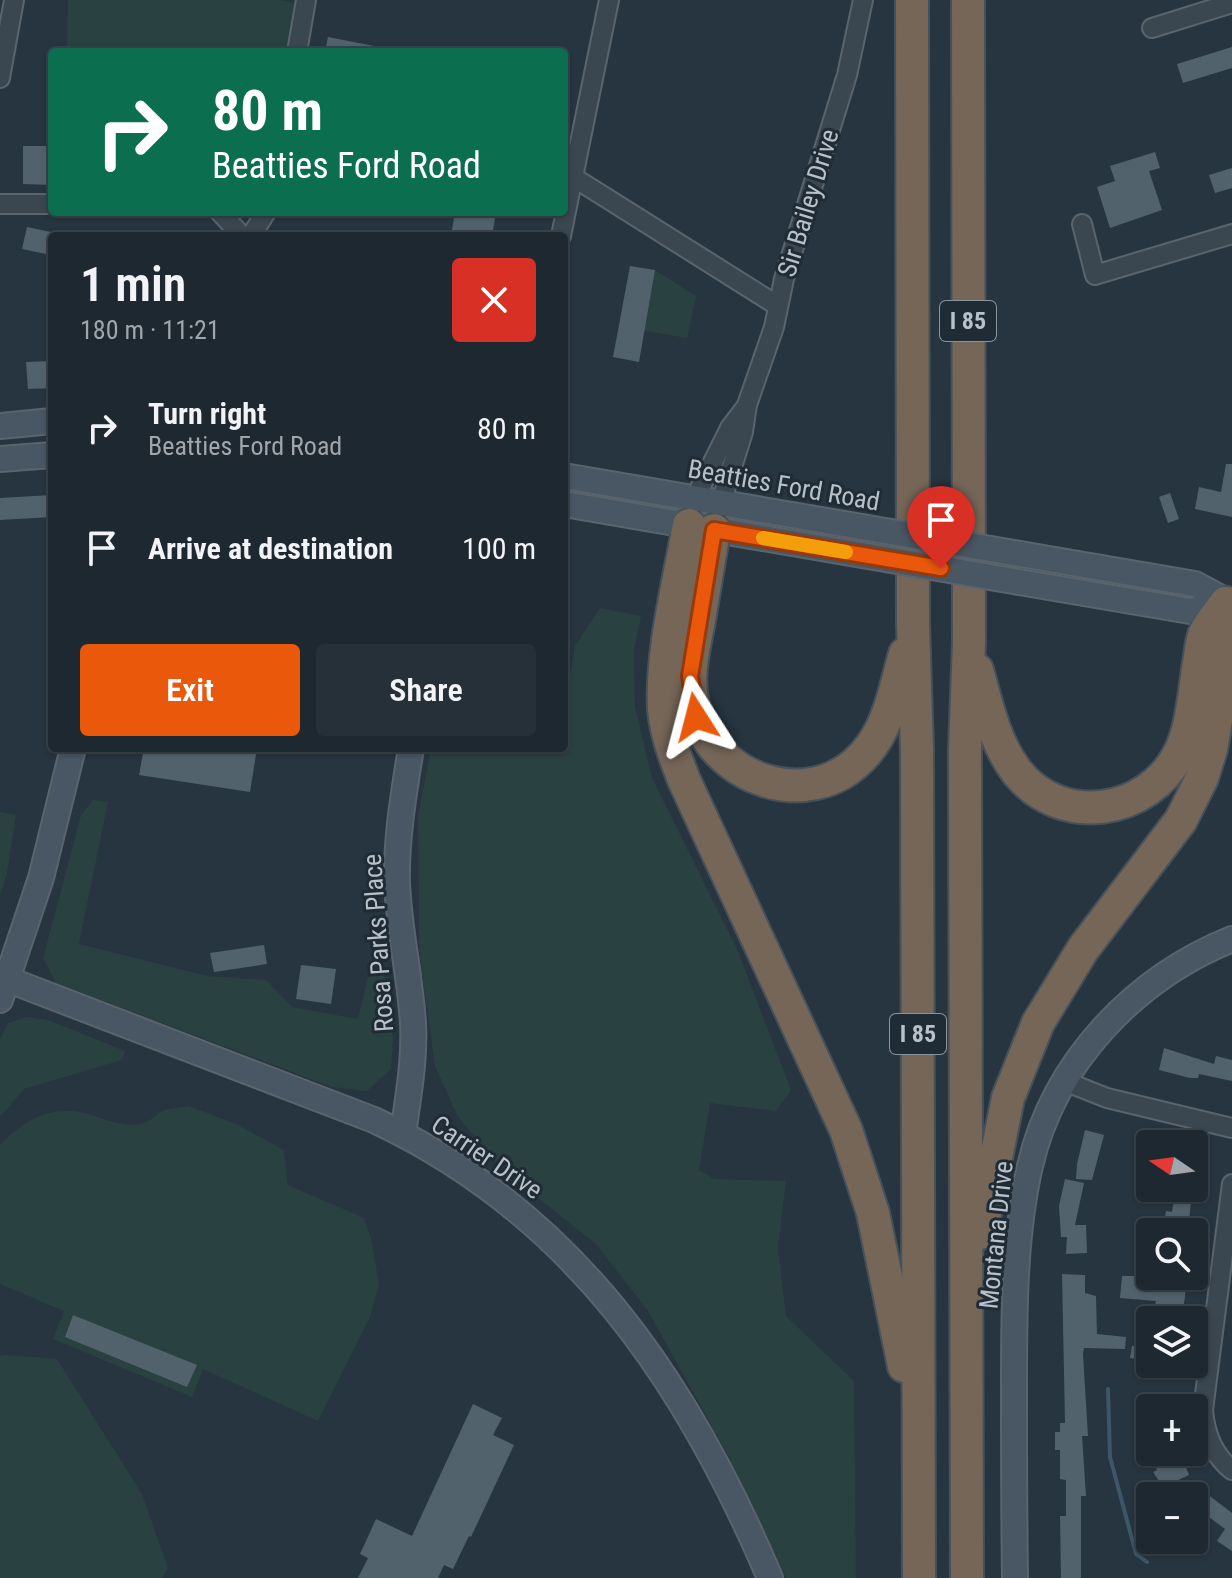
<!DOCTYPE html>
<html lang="en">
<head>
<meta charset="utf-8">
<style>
	body { margin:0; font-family:"Roboto Condensed",sans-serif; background:#253038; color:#f1f3f6; height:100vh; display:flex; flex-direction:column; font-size:30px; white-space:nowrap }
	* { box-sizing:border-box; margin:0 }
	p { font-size:26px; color:#a0a6ab }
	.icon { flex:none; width:44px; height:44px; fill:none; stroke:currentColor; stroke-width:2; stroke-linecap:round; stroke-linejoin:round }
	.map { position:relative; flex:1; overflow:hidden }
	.panel { position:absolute; left:48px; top:232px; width:520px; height:520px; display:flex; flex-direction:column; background:#1d2830; border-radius:8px; box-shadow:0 2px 6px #0004,0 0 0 2px #3b444c }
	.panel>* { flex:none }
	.hud { position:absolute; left:48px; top:48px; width:520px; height:168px; border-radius:8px; box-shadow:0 2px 6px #0004,0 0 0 2px #3b444c; background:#0b6e4f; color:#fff; overflow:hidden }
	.needle { width:52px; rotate:283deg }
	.controls { position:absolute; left:1136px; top:1130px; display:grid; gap:16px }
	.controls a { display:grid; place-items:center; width:72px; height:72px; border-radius:8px; background:#1d2830; box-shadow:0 2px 6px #0004,0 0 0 2px #3b444c; font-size:40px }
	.pin { position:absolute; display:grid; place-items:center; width:68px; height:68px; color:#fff; margin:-82px -34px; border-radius:50% 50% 50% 0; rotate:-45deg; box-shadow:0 0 8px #0007 }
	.pin .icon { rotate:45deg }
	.me { position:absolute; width:88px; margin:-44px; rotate:351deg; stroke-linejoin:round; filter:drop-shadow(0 0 6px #0008) }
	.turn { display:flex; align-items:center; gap:28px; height:168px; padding:0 32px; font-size:36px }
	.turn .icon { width:104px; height:104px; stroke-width:2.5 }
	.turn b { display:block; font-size:56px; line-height:68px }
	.round { display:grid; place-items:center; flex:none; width:84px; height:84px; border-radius:8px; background:#253038 }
	.head { display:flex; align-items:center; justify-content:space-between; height:136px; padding:0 32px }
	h1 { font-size:48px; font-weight:600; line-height:60px }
	.button { display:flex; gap:16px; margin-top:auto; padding:16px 32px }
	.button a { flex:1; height:92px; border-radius:8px; background:#ea580c; color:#fff; font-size:32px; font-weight:600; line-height:92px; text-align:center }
	.button a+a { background:#253038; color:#f1f3f6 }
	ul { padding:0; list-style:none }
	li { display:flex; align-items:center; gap:24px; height:120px; padding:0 32px }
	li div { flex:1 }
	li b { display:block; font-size:30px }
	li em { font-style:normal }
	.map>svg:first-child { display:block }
	.green { fill:#294140 }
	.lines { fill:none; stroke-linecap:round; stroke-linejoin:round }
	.stream { stroke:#3d5668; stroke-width:4 }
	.building { fill:#52626d }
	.street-casing { stroke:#59646d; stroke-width:22 }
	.secondary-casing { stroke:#59646d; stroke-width:28 }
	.highway-casing { stroke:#46515a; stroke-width:36 }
	.street { stroke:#3b4750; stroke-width:18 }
	.secondary { stroke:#495663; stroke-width:24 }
	.highway { stroke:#756658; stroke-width:32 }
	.secondary-bridge-casing { stroke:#59646d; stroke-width:28; stroke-linecap:butt }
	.secondary-bridge { stroke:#495663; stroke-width:24 }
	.route-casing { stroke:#983908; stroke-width:20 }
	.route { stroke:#ea580c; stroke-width:14 }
	.slow { stroke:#f59e0b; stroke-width:14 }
	.labels { text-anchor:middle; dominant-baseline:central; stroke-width:6; stroke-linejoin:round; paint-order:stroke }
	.shield { fill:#202c35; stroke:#8a949d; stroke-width:2 }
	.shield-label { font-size:24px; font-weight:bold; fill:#b8c1ca }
	.street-label { font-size:26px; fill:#b8c1ca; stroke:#202c35 }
</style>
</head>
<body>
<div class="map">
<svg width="1232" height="1578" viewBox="0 0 1232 1578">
	<rect width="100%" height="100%" fill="#273540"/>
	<g class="green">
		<polygon points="68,0 281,0 297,4 288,52 67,52"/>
		<polygon points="655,270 696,296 687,338 644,331"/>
		<polygon points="600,608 641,616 634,650 635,707 652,778 737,949 791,1090 776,1111 710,1103 699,1170 714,1179 786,1181 778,1248 786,1316 854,1381 856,1578 786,1578 728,1455 648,1311 596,1244 505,1172 458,1117 435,1066 419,951 418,816 431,748 564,748 564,686 569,681 575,646"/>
		<polygon points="93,800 108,802 79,944 207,976 266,980 292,1007 358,1019 368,977 384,971 393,1039 391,1069 367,1091 332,1087 56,983 43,958 81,815"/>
		<polygon points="0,812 16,815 7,873 0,896"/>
		<polygon points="27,1017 48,1020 125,1051 122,1060 24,1089 0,1117 0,1039 8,1023"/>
		<path d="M 189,1106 L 238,1125 L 284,1150 L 288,1185 L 364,1218 L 371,1238 L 379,1284 L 370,1317 L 318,1421 L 203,1369 L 192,1397 L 53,1339 L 64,1311 L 0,1284 L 0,1145 C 27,1117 56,1102 95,1116 C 109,1121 128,1128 144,1123 C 151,1121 157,1113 165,1110 C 172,1108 182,1107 189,1106 Z"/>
		<polygon points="5,1355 57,1359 142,1494 168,1568 162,1578 0,1578 0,1356"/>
	</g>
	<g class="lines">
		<polyline class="stream" points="1108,1389 1110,1457 1136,1554 1147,1562"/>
	</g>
	<g class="building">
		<polygon points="328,37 374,46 374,52 325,52"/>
		<polygon points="1232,47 1232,68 1183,83 1177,64"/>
		<polygon points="23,146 52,146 52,185 23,184"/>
		<polygon points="1155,152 1160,168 1149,171 1162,210 1110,228 1097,187 1115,181 1110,166"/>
		<polygon points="1232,168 1232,188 1215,193 1209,175"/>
		<polygon points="455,212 496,212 492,236 451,236"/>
		<polygon points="27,227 51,232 46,254 22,249"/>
		<polygon points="630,266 655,270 639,362 613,357"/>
		<polygon points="52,361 52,388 28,389 26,362"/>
		<polygon points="1226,464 1232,464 1232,517 1195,509 1199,487 1221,492"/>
		<polygon points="1170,493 1179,519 1168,523 1159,497"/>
		<polygon points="52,495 52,517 0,520 0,498"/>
		<polygon points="144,748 257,748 250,792 139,775"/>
		<polygon points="264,945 267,964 214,972 210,953"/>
		<polygon points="301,965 336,969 331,1004 296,999"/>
		<polygon points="1164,1048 1214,1064 1216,1056 1232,1060 1232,1081 1199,1074 1198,1078 1190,1078 1159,1070"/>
		<polygon points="1085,1130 1104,1135 1092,1180 1076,1179 1077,1164"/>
		<polygon points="1065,1179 1084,1183 1075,1225 1086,1225 1087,1253 1066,1254 1067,1237 1061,1237 1059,1206"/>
		<polygon points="1174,1198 1191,1201 1188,1232 1163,1228 1166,1211 1172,1212"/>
		<polygon points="1062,1274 1085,1275 1085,1293 1096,1296 1097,1334 1126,1337 1125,1349 1084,1348 1083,1354 1088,1436 1082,1436 1086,1496 1081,1496 1081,1578 1061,1578 1060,1516 1066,1516 1066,1480 1060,1479 1060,1450 1055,1450 1055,1432 1060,1432 1060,1423 1065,1423"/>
		<polygon points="1122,1276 1182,1276 1181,1287 1186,1288 1183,1311 1177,1310 1175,1320 1152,1320 1156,1301 1120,1298"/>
		<polygon points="73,1315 197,1365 187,1387 65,1337"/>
		<polygon points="1132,1346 1150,1347 1150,1361 1130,1358"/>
		<polygon points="1136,1364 1171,1364 1170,1376 1136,1373"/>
		<polygon points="473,1404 502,1418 493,1435 514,1445 471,1537 469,1536 453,1569 444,1565 438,1578 358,1578 368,1558 360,1554 376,1519 412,1536"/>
		<polygon points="1173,1453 1178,1464 1184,1462 1189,1475 1163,1487 1153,1472 1157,1470 1153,1461"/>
		<polygon points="1194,1484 1232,1513 1232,1551 1217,1541 1225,1529 1194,1506"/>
		<polygon points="1144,1490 1153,1492 1153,1496 1150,1496 1148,1537 1136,1535"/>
	</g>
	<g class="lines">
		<defs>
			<g id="street">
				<polyline points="1152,28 1232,3"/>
				<polyline points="297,52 306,0"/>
				<polyline points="0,78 14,0"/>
				<polyline points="573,177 778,306"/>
				<polyline points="0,204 52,204"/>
				<polyline points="220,212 242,236"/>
				<polyline points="1082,224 1095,275 1232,234"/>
				<polyline points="251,236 266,212"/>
				<polyline points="561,236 609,0"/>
				<polyline points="693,507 695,498 730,428 746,407"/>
				<polyline points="718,512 743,432 747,405 774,327 784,279 847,75 863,0"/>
				<polyline points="1064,1081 1107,1098 1232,1128"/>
				<path d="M 1232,1184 L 1203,1410 C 1205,1434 1213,1455 1232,1470"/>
			</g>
			<g id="secondary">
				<polyline points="0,426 52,421"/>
				<polyline points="0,459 52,455"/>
				<polyline points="564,476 862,527"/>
				<polyline points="564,504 862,555"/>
				<polyline points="1020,554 1195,584 1232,604"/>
				<polyline points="1019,582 1190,611 1226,603"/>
				<path d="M 9,980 L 374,1120 C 573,1213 686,1380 770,1578"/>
				<polyline points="0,1000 41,878 73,748"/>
				<path d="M 403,1134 C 408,1097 415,1061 413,1023 C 410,976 399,930 397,883 C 396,838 404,792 411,748"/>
				<path d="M 1015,1578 C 1014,1513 1014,1448 1014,1384 C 1014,1312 1014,1236 1030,1166 C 1054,1062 1135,978 1232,939"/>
			</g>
			<g id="highway">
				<polyline points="912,0 913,624 917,750 919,1578"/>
				<path d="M 689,525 C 679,582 661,652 664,709 C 666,733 675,757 684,780 L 846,1130 L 873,1213 L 904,1366"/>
				<path d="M 714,530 C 709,560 704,590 699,620 C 694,648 686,676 693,704 C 710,780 810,815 864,755 C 889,728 895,689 905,654"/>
				<path d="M 977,670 C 987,705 994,742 1017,772 C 1061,828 1149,815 1180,752 C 1193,725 1194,692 1199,663 C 1201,653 1201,641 1205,633 C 1211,622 1219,612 1226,603"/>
				<polyline points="981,1233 1008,1098 1038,1023 1083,949 1181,820 1202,778 1211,749 1230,641 1226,603"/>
				<polyline points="967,1578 965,750 969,642 968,0"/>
			</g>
		</defs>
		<use href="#street" class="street-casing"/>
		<use href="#secondary" class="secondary-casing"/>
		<use href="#highway" class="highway-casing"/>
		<use href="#street" class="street"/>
		<use href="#secondary" class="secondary"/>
		<use href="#highway" class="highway"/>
		<defs>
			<g id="secondary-bridge">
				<polyline points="862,527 1020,554"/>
				<polyline points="862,555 1019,582"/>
			</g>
		</defs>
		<use href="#secondary-bridge" class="secondary-bridge-casing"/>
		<use href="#secondary-bridge" class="secondary-bridge"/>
	</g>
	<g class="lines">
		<defs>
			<polyline id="route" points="696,717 690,676 714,530 941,568"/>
		</defs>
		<use href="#route" class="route-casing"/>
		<use href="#route" class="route"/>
		<polyline class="slow" points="763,538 846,552"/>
	</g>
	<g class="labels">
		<g class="shield">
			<rect x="940" y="301" width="56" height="40" rx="6"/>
			<rect x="890" y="1014" width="56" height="40" rx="6"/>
		</g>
		<g class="shield-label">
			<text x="968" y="321">I 85</text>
			<text x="918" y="1034">I 85</text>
		</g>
		<g class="street-label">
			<text transform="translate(808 203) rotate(-73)">Sir Bailey Drive</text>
			<text transform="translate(784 485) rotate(10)">Beatties Ford Road</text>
			<text transform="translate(378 943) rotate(-94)">Rosa Parks Place</text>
			<text transform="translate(487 1157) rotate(34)">Carrier Drive</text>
			<text transform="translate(996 1235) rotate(-84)">Montana Drive</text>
		</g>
	</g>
</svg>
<div class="controls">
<a><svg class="needle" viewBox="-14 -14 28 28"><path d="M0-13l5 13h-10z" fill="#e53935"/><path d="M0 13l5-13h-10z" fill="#a0a6ab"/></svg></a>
<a><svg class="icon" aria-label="search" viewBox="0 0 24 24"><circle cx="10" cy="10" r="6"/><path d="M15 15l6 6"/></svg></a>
<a><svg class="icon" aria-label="layers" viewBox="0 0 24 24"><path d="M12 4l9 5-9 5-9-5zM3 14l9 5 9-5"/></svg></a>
<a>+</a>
<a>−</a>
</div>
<div class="pin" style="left:941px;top:568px;background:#d93025"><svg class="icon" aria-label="arrive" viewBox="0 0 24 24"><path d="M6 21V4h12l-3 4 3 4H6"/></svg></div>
<svg class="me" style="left:696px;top:717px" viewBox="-20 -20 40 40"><path d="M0-17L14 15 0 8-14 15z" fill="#ea580c" stroke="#fff" stroke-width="4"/></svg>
<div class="hud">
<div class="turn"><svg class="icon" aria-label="right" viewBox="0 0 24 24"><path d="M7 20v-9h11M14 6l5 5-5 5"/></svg><div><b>80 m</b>Beatties Ford Road</div></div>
</div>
<section class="panel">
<div class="head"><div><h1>1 min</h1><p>180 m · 11:21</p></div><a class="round" style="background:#d93025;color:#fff"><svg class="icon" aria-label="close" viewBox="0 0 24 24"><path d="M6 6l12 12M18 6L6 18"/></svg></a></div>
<ul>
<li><svg class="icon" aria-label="right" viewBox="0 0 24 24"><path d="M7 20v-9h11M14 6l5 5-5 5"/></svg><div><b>Turn right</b><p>Beatties Ford Road</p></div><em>80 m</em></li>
<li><svg class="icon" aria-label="arrive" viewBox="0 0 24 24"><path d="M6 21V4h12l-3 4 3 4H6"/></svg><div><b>Arrive at destination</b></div><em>100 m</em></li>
</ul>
<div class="button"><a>Exit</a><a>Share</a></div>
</section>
</div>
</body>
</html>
